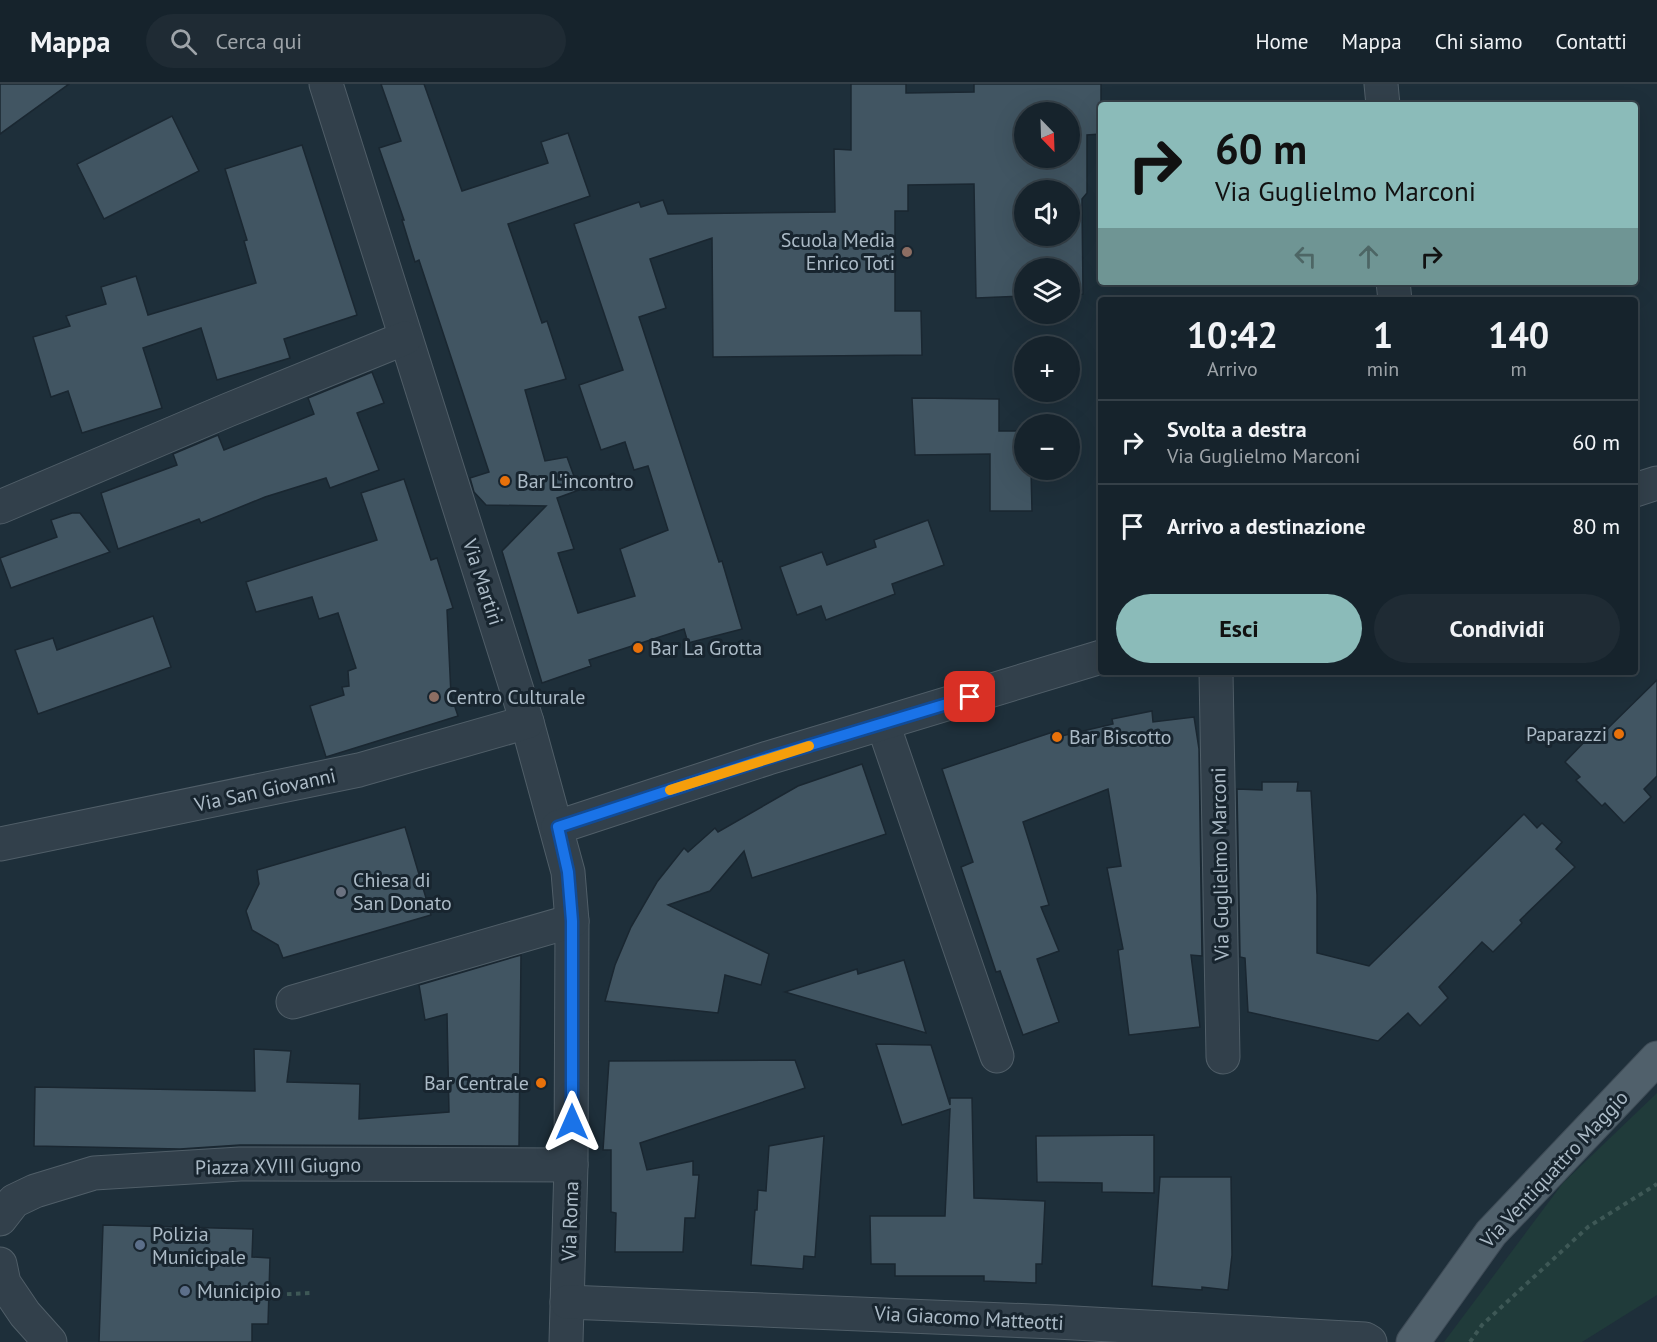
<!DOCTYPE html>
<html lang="it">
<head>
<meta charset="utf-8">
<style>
	body { margin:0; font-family:"PT Sans",sans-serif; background:#1f2b34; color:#f1f3f6; height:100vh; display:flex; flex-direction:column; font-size:22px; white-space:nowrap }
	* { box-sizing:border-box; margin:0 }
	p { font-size:20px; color:#9ea4a9 }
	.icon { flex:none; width:33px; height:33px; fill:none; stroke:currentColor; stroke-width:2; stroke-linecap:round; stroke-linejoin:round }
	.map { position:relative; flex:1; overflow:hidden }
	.panel { position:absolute; left:1098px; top:213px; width:540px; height:378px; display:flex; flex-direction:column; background:#16232c; border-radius:6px; box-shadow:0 6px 24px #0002,0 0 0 2px #354048 }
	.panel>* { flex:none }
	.guide { position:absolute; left:1098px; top:18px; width:540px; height:183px; border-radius:6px; box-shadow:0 6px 24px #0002,0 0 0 2px #354048; background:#8bbbb9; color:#111; overflow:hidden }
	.needle { width:39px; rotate:157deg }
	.tools { position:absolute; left:1014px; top:18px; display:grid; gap:12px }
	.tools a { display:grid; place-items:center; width:66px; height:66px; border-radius:50%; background:#16232c; box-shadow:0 6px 24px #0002,0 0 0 2px #354048; font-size:30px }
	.pin { position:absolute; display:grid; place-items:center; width:51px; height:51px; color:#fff; margin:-26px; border-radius:12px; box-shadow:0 3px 9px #0006 }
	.me { position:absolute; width:66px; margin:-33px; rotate:0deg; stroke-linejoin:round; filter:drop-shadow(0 0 4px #0008) }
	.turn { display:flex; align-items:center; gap:21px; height:126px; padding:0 18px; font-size:27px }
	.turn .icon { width:78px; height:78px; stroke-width:2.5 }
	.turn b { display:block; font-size:42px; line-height:51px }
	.lanes { display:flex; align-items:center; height:57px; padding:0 18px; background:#0003; justify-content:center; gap:30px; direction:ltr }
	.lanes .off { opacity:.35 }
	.eta { display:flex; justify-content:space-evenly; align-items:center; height:102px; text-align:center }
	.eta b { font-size:36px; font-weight:600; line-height:42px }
	.cta { display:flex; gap:12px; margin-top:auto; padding:12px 18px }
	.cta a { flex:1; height:69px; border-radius:36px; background:#8bbbb9; color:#111; font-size:24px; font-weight:600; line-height:69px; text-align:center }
	.cta a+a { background:#1f2b34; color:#f1f3f6 }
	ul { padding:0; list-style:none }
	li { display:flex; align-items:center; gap:18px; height:84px; padding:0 18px; border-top:2px solid #354048 }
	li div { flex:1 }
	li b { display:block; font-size:22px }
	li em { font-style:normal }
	header { display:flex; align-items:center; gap:36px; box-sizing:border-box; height:84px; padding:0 30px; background:#16232c; border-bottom:2px solid #354048 }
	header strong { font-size:28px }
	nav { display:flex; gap:33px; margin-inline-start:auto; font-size:21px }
	.search { width:420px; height:54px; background:#1f2b34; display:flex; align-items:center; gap:15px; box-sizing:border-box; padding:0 21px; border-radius:33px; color:#9ea4a9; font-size:22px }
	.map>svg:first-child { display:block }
	.green { fill:#203b3a }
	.building { fill:#415562; stroke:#1a2731; stroke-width:1.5; fill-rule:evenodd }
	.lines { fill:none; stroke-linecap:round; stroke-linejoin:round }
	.minor-casing { stroke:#505e68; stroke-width:35 }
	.major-casing { stroke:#3f4c57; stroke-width:35 }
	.path { stroke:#3e5856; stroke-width:4; stroke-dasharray:4.5 4.5; stroke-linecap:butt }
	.minor { stroke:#32404b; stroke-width:33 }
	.major { stroke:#50606b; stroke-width:33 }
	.route-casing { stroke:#114b97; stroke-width:15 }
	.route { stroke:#1a73e8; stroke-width:10 }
	.slow { stroke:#f59e0b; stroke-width:10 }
	.education-dot { fill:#8d6e63; stroke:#18252f; stroke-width:2 }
	.food-dot { fill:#e8710a; stroke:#18252f; stroke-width:2 }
	.worship-dot { fill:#6b7280; stroke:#18252f; stroke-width:2 }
	.service-dot { fill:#5c6f8a; stroke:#18252f; stroke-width:2 }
	.labels { text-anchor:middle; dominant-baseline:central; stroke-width:6; stroke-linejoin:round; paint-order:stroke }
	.poi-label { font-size:20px; fill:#acbbc7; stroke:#18252f; text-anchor:start }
	.street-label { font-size:20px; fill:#acbbc7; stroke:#18252f }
</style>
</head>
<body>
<header>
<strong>Mappa</strong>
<div class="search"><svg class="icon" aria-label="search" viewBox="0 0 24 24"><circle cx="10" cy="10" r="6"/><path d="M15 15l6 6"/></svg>Cerca qui</div>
<nav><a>Home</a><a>Mappa</a><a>Chi siamo</a><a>Contatti</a></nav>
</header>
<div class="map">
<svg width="1657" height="1258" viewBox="0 0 1657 1258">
	<rect width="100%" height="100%" fill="#1e2f3a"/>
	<polygon class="green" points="1657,1009 1657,1211 1582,1258 1444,1258 1563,1099"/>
	<g class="building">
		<polygon points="0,0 69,0 0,50"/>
		<path d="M 381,0 L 424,0 L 462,107 L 548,79 L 541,58 L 568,49 L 590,112 L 508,140 L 542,239 L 547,237 L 566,295 L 525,306 L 545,377 L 567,373 L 579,406 L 557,414 L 574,465 L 558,469 L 578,529 L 635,512 L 620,465 L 668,446 L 648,382 L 634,386 L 625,358 L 601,366 L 579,301 L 623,286 L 574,140 L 639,118 L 641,123 L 663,116 L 668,130 L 835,128 L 834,65 L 851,66 L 851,0 L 906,0 L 906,9 L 974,8 L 974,0 L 1101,0 L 1101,50 L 1087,51 L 1087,109 L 1082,115 L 1083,210 L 1070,211 L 1070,184 L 1024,184 L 1024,212 L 976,214 L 974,100 L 908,101 L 908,127 L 895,127 L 895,227 L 921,227 L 922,271 L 713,273 L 712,154 L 650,175 L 666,224 L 639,233 L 719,478 L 722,477 L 742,545 L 688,559 L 684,545 L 589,576 L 591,582 L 542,599 L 502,467 L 546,422 L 486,421 L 474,408 L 470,394 L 489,388 L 419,176 L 415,178 L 402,136 L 404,136 L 379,64 L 401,57 ZM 1024,28 L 1070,28 L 1070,74 L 1024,74 ZM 1024,106 L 1070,106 L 1070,152 L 1024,152 Z"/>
		<polygon points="172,32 199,87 104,135 77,80"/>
		<polygon points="302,61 357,231 284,255 290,274 217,296 201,244 143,264 162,324 82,349 68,307 51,313 33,253 70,242 66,232 106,220 101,203 136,192 148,231 256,199 244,157 247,156 225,85"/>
		<polygon points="372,288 384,319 357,329 379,386 330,404 326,394 265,413 201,439 199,435 118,465 101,409 177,381 173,370 218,351 224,366 314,330 308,314"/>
		<polygon points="912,314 999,315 999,347 1024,347 1024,386 1031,386 1032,427 990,427 990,370 915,371"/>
		<polygon points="404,395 431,476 437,474 453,524 447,526 451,611 458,632 326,673 310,622 344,611 342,603 349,602 348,587 356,584 338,529 319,535 312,513 256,528 246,498 377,456 361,409"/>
		<polygon points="72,429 80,429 110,468 11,504 0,474 57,453 51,436"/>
		<polygon points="928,436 944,481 892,500 895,510 826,536 821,522 797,531 780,483 822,468 827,481 876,463 874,456"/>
		<polygon points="153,532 171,583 38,630 15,566 53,554 57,566"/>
		<polygon points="1657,596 1657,692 1644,705 1651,713 1624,739 1605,719 1602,722 1576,696 1580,693 1565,678 1592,650 1597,655"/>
		<polygon points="1152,627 1153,638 1194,633 1199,665 1202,872 1191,871 1200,943 1129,951 1118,866 1123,865 1107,784 1121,782 1108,705 1023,738 1049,821 1041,823 1059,867 1037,875 1059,938 1023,951 1000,887 996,888 961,783 973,778 942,685 1059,646 1062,652 1113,640 1112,635"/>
		<polygon points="862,680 886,750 752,794 744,767 710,807 668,821 769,870 761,901 725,891 718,929 605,917 615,881 631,843 657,798 684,764 688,768 715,744 718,748 798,702"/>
		<polygon points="1262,698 1298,698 1297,707 1311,707 1317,811 1317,869 1369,882 1524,730 1537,744 1542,739 1562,758 1556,765 1575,783 1520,836 1522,839 1493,868 1482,858 1439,903 1448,914 1420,942 1408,929 1378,957 1248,928 1245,874 1240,873 1237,705 1262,706"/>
		<polygon points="405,743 431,831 283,874 278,861 252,846 246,827 259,800 257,786"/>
		<polygon points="521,871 519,1062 240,1061 180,1065 34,1062 35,1003 255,1007 254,965 291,967 287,998 360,1000 359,1035 449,1028 447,930 425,936 419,901"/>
		<polygon points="904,876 926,949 785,908 857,885 858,890"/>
		<polygon points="876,960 931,961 950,1021 950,1014 972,1014 974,1114 1045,1117 1042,1180 1036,1180 1036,1199 984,1197 984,1192 895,1192 895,1180 871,1180 870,1132 945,1132 950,1025 902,1041"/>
		<polygon points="795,976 805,1004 640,1059 647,1086 693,1077 693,1091 699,1091 695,1134 685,1134 683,1168 615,1168 616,1129 611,1128 611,1066 603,1066 609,977"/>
		<polygon points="1154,1051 1154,1109 1102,1108 1102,1099 1037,1098 1036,1052"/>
		<polygon points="824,1052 815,1173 804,1172 803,1185 751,1181 755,1126 757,1126 758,1106 766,1107 769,1062"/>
		<polygon points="1160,1093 1231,1093 1232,1171 1228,1206 1202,1203 1202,1206 1152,1202"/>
		<polygon points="103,1141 253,1145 252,1173 270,1174 268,1240 252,1240 252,1258 99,1258"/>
	</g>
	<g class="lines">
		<defs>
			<g id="minor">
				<polyline points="326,0 527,638 568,788 572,837 571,1081 566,1258"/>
				<polyline points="1381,0 1383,21"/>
				<polyline points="1393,198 1395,216"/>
				<polyline points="1635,406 1657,399"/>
				<polyline points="0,423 228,326 405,254"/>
				<polyline points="1216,588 1223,973"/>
				<polyline points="883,640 997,972"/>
				<polyline points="558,743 768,674 1101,573"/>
				<polyline points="0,760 359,686 527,638"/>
				<polyline points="293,918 572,837"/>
				<polyline points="0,1135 14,1117 35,1107 94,1089 240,1080 571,1081"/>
				<polyline points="0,1180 4,1199 25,1230 50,1258"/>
				<polyline points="567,1218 1056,1238 1365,1255 1370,1258"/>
			</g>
			<polyline id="major" points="1413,1258 1491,1149 1657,974"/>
		</defs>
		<use href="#minor" class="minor-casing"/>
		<use href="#major" class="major-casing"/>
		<g class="path">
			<polyline points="269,1211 310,1209"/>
			<polyline points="1470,1258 1482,1241 1588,1143 1657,1100"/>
		</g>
		<use href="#minor" class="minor"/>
		<use href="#major" class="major"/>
	</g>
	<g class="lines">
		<defs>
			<polyline id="route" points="572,1038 572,837 568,788 558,743 768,674 970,613"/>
		</defs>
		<use href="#route" class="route-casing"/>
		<use href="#route" class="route"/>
		<polyline class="slow" points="670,706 809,662"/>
	</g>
	<g class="education-dot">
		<circle cx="907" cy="168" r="6"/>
		<circle cx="434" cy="613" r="6"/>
	</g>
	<g class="food-dot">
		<circle cx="505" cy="397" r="6"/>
		<circle cx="638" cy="564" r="6"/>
		<circle cx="1619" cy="650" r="6"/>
		<circle cx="1057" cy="653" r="6"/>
		<circle cx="541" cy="999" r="6"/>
	</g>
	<circle class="worship-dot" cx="341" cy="808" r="6"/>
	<g class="service-dot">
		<circle cx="140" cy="1161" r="6"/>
		<circle cx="185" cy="1207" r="6"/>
	</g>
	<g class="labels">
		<g class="poi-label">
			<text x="895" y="156" text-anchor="end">Scuola Media<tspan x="895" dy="23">Enrico Toti</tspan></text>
			<text x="517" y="397">Bar L'incontro</text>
			<text x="650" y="564">Bar La Grotta</text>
			<text x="446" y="613">Centro Culturale</text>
			<text x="1607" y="650" text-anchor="end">Paparazzi</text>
			<text x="1069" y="653">Bar Biscotto</text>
			<text x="353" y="796">Chiesa di<tspan x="353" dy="23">San Donato</tspan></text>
			<text x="529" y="999" text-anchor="end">Bar Centrale</text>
			<text x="152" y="1150">Polizia<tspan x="152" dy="23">Municipale</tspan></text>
			<text x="197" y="1207">Municipio</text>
		</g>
		<g class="street-label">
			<text transform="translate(483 498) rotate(72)">Via Martiri</text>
			<text transform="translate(265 706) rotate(-12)">Via San Giovanni</text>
			<text transform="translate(1220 780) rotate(-91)">Via Guglielmo Marconi</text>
			<text transform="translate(278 1082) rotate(-1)">Piazza XVIII Giugno</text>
			<text transform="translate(1554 1085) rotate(-47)">Via Ventiquattro Maggio</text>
			<text transform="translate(570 1137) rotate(-88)">Via Roma</text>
			<text transform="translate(969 1234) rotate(3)">Via Giacomo Matteotti</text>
		</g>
	</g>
</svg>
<div class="tools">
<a><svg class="needle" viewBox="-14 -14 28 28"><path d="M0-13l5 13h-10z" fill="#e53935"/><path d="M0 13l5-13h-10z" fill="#9ea4a9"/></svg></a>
<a><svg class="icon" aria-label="sound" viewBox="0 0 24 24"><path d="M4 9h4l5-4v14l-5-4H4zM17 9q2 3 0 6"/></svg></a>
<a><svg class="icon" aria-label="layers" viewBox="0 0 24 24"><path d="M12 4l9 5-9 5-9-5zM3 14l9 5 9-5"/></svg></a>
<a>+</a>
<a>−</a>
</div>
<div class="pin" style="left:970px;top:613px;background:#d93025"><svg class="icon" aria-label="arrive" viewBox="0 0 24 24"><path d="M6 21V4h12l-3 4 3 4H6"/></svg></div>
<svg class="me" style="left:572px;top:1038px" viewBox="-20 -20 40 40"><path d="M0-17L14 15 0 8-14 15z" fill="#1a73e8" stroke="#fff" stroke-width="4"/></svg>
<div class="guide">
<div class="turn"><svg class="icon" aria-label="right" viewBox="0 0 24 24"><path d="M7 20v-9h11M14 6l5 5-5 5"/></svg><div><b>60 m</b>Via Guglielmo Marconi</div></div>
<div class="lanes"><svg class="icon off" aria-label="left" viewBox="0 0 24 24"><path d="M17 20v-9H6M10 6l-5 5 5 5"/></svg><svg class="icon off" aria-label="ahead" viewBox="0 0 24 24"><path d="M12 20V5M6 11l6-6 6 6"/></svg><svg class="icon" aria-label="right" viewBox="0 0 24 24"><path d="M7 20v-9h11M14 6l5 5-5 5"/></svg></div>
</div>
<section class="panel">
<div class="eta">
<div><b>10:42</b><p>Arrivo</p></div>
<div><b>1</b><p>min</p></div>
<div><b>140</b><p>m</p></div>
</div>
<ul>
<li><svg class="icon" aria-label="right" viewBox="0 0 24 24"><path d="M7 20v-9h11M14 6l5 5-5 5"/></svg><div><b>Svolta a destra</b><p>Via Guglielmo Marconi</p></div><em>60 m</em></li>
<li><svg class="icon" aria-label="arrive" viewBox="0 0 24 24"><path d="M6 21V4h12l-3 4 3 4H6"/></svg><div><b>Arrivo a destinazione</b></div><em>80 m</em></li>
</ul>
<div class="cta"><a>Esci</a><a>Condividi</a></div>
</section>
</div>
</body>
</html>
